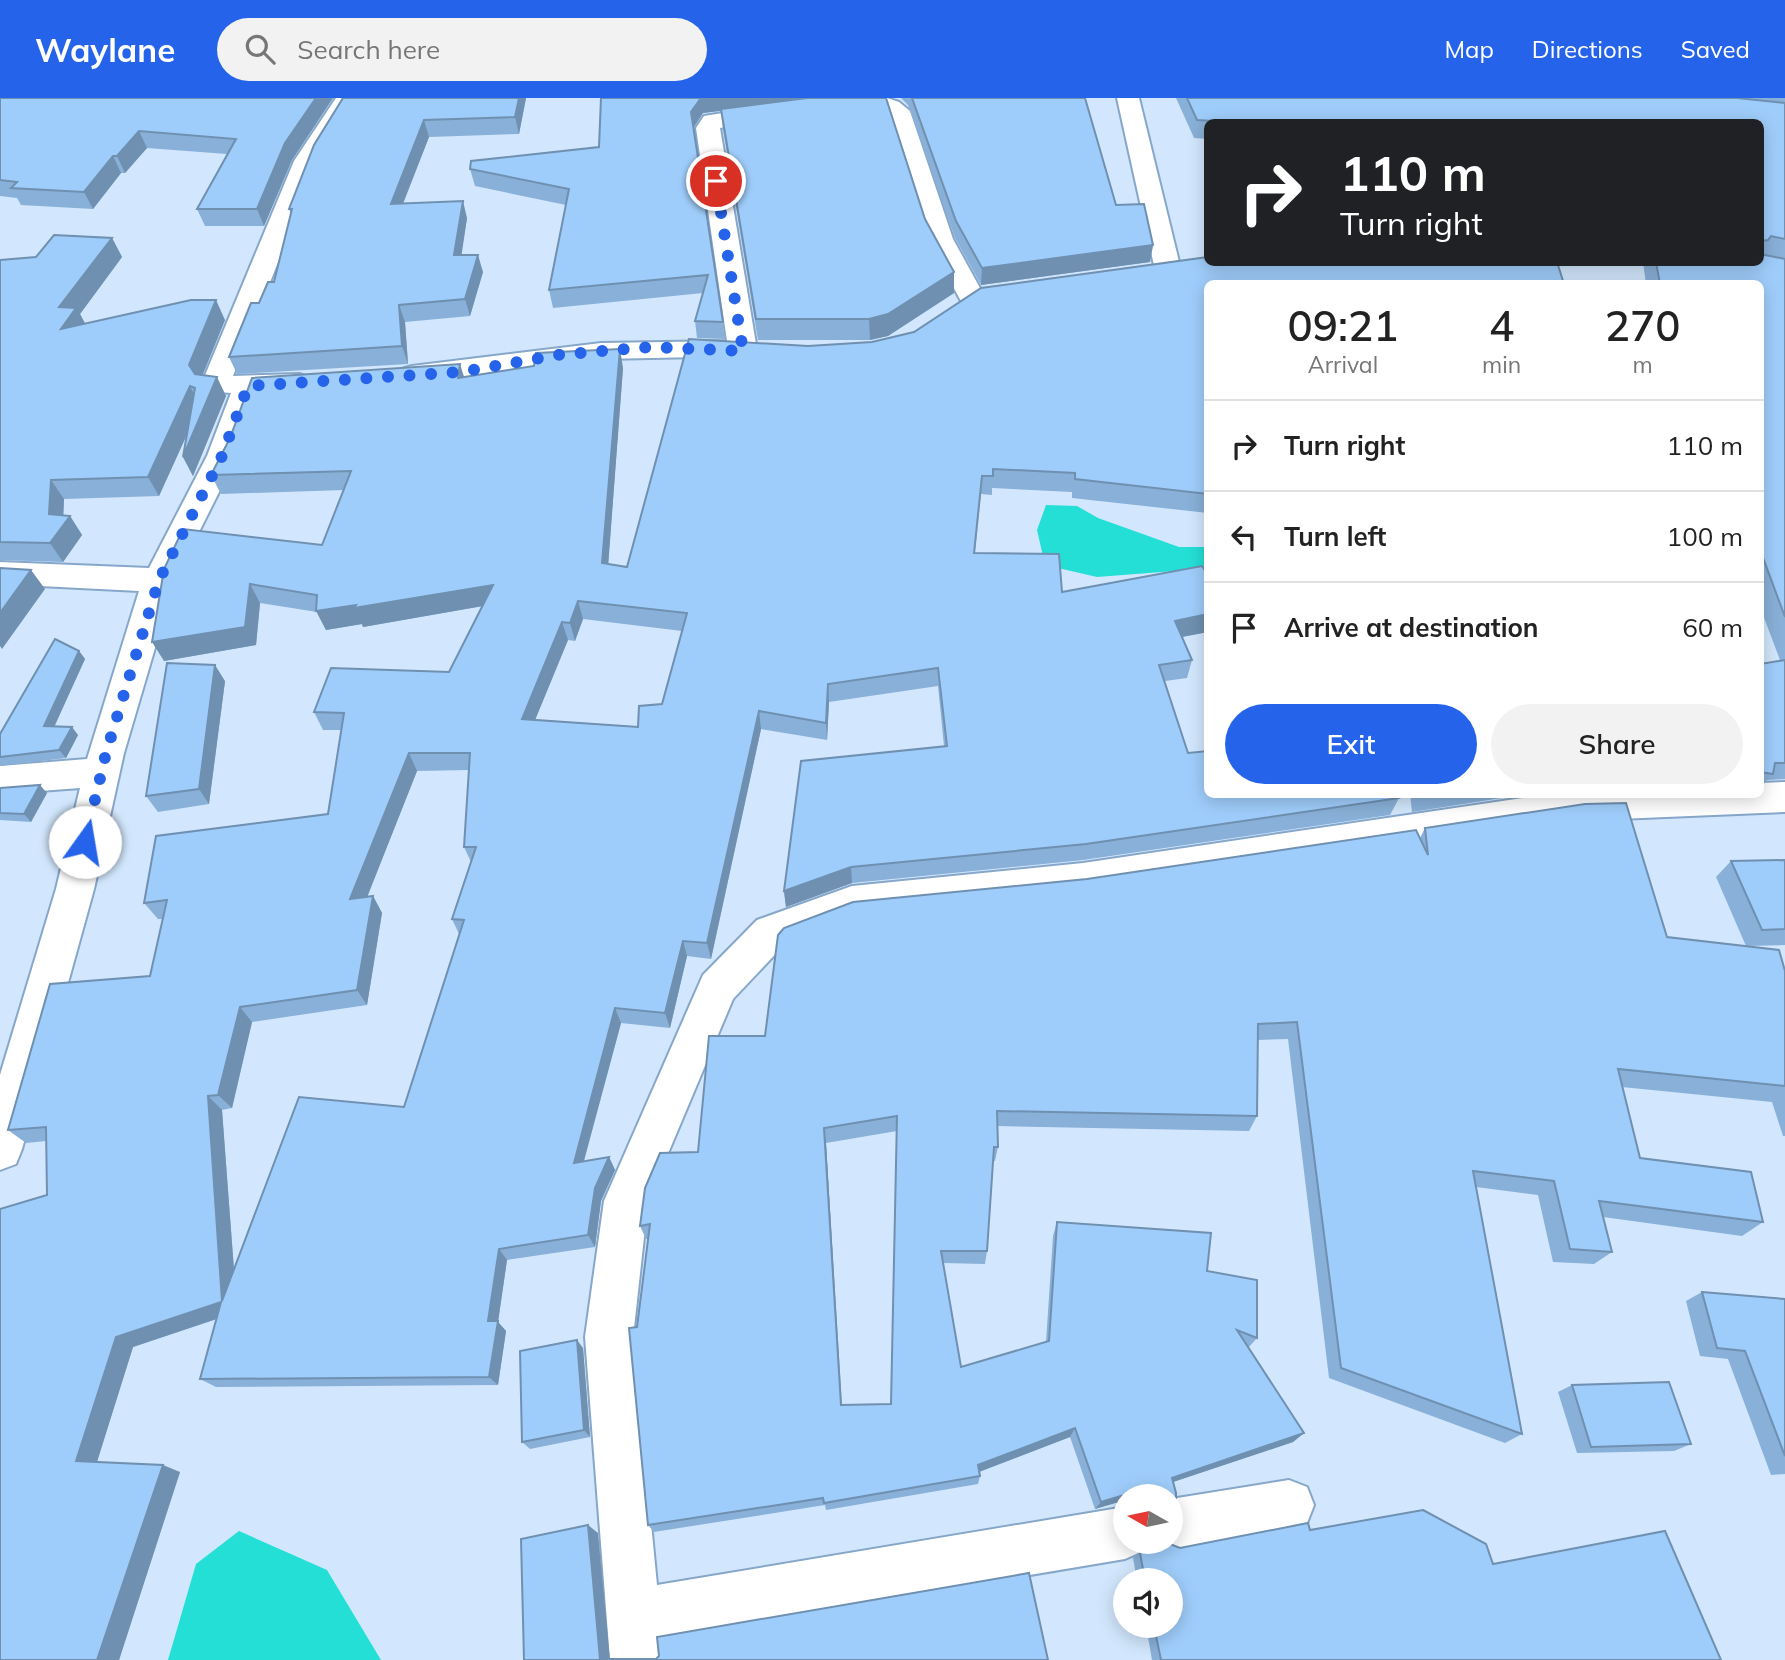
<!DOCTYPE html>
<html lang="en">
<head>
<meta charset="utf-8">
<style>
	body { margin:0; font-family:Mulish,sans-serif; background:#f2f2f2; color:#222; height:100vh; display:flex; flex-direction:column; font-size:26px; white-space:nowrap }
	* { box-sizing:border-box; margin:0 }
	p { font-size:23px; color:#767676 }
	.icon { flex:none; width:38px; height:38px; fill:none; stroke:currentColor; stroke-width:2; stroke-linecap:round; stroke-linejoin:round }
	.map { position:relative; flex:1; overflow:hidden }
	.details { position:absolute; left:1204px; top:182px; width:560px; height:518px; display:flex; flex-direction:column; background:#fff; border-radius:10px; box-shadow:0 4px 18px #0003 }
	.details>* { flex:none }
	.hud { position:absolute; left:1204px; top:21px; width:560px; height:147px; border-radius:10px; box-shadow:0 4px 18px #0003; background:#202124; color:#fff; overflow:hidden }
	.needle { width:46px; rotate:279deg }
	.buttons { position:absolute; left:1113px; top:1386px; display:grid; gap:14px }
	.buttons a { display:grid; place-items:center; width:70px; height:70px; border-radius:50%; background:#fff; box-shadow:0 4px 18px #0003; font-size:35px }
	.pin { position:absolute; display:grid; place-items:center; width:60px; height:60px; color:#fff; margin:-30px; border:4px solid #fff; border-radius:50%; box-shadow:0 2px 7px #0007 }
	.me { position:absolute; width:77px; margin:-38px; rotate:13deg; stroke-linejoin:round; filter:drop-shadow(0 0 5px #0008) }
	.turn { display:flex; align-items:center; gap:24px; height:147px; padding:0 21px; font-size:32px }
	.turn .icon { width:91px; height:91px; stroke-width:2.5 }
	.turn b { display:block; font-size:49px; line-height:60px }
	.eta { display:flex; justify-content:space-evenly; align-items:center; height:119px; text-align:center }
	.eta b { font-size:42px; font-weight:600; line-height:49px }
	.action { display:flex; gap:14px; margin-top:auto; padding:14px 21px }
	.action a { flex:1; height:80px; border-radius:42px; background:#2563eb; color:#fff; font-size:28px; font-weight:600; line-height:80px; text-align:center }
	.action a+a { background:#f2f2f2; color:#222 }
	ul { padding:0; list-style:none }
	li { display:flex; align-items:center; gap:21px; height:91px; padding:0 21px; border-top:2px solid #e0e0e0 }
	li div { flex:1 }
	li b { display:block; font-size:26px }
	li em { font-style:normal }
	header { display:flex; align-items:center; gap:42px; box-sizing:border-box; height:98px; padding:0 35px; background:#2563eb; color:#fff }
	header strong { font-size:33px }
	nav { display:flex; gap:38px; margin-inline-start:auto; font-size:24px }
	.search { width:490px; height:63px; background:#f2f2f2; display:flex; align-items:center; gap:18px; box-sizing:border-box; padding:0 24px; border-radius:38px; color:#767676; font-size:26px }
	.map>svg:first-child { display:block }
	.water { fill:#24dfd6 }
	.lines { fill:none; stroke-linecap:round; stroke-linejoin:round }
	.minor-casing { stroke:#86a7ca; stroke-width:4 }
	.minor { fill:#fff; fill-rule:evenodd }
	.wall { fill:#89b0d8; fill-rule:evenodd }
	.shaded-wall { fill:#6f90b0 }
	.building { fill:#9fcdfb; stroke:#6f90b0; stroke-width:2; fill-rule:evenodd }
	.route { stroke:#2563eb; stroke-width:12; stroke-dasharray:0 21.6 }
</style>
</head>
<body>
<header>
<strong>Waylane</strong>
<div class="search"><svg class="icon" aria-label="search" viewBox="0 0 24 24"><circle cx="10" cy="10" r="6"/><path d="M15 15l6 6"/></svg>Search here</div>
<nav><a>Map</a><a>Directions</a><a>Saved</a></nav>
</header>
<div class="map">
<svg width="1785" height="1562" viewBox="0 0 1785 1562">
	<rect width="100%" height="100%" fill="#d2e7fd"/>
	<g class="water">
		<polygon points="1046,407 1077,408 1098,420 1179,449 1207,449 1207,478 1175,473 1097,479 1045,467 1037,432"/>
		<polygon points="239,1433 327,1472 381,1562 168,1562 196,1466"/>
	</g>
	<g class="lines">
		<defs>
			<g id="minor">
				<polygon points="336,0 358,0 318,63 233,278 299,276 309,279 313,285 309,291 260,295 237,358 175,482 124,655 94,791 22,1051 16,1066 0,1072 0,977 56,791 80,690 0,696 0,668 87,661 139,493 0,486 0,464 149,470 207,358 231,295 205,293 201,287 294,63"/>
				<path d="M 887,0 L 899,4 L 910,13 L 953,141 L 985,199 L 982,205 L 962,205 L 927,141 L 888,17 C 868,6 848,16 828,11 L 824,6 L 832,0 Z"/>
				<polygon points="1117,0 1139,0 1181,172 1177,178 1159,178 1155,172"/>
				<polygon points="773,7 781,9 785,14 781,19 720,30 757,252 753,258 601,261 430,284 402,283 398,277 402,271 412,268 601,245 727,243 696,30 704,18"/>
				<polygon points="1785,684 1785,714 1571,723 1083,797 853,820 785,846 733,901 648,1103 633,1239 657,1487 1125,1409 1125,1444 1147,1444 1143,1453 1125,1461 662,1539 664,1562 610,1562 585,1239 604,1103 703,877 757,822 852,788 1083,765 1549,696 1760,696 1760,685"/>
				<polygon points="1289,1382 1307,1389 1314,1407 1307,1425 1289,1432 1171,1453 1153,1445 1171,1444 1171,1401"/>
			</g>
		</defs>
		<use href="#minor" class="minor-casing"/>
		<use href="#minor" class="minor"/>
	</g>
	<g class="wall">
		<polygon points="0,0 333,0 292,62 264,128 205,128 197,111 227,56 147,50 125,75 121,75 93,111 21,107 17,100 0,98"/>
		<polygon points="343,0 526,0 519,36 429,39 403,106 467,120 461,157 483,174 470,218 405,224 408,266 237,276 229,259 259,205 274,184 291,117 289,111"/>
		<polygon points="601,0 886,0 925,121 954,174 954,195 888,238 870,242 758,242 723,32 721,13 703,15 694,30 725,241 697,240 695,223 703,195 553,210 549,192 566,107 475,88 470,71 599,49"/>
		<polygon points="901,0 1085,0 1116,107 1153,147 1150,164 981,187 955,140 908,7"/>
		<polygon points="1176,0 1785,0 1785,681 1767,682 1760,689 1760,566 1780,562 1760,509 1760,186 1646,186 1643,164 1760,164 1760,24 1208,24 1208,41 1194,40"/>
		<polygon points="112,140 122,159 80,216 85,226 225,222 202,277 226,298 193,378 183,359 187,336 159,398 64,401 63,417 70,418 82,437 63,464 0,462 0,162 36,159"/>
		<path d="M 1208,186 L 1208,415 L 1072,400 L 1072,394 L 992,390 L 992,397 L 981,396 L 975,455 L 1062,494 L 1208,477 L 1208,534 L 1182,539 L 1192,562 L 1187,580 L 1165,583 L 1188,655 L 1399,700 L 1390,717 L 1083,762 L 852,785 L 786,809 L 784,793 L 944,648 L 938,588 L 829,604 L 827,642 L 761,631 L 711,861 L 687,858 L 670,930 L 621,925 L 584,1063 L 609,1059 L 615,1072 L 601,1103 L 595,1149 L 507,1162 L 498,1224 L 506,1233 L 498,1287 L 216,1289 L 200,1281 L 217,1221 L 133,1249 L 97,1364 L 180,1374 L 119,1562 L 0,1562 L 47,1097 L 46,1043 L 26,1045 L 8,1032 L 150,878 L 163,821 L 158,821 L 144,805 L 328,716 L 341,632 L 323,632 L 314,614 L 449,574 L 483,508 L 363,529 L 362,526 L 326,532 L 317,514 L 260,505 L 256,547 L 164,563 L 164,471 L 322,447 L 344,392 L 221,396 L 211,377 L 464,279 L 623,270 L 608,466 L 627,469 L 808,248 L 872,244 ZM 583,521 L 682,533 L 662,606 L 638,629 L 535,622 L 568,542 L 575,543 ZM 469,672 L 464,749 L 471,764 L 452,821 L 459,836 L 404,1009 L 234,1171 L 222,1012 L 232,1010 L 252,924 L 367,907 L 382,815 L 373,798 L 367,799 L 417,673 Z"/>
		<polygon points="79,553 85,561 54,628 78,637 66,660 0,668 0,636"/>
		<polygon points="225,583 209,706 158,714 146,698"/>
		<polygon points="0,690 47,695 31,724 0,722"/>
		<polygon points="1410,696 1528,696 1412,714"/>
		<path d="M 1425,730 L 1667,839 L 1785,873 L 1785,1038 L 1783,1038 L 1772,1004 L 1622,989 L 1640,1060 L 1763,1124 L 1742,1138 L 1603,1119 L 1612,1154 L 1594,1166 L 1553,1164 L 1538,1097 L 1476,1089 L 1522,1336 L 1505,1345 L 1329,1280 L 1288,941 L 1258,942 L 1257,1018 L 1249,1033 L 997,1028 L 998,1049 L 995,1063 L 993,1063 L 987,1153 L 985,1166 L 943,1165 L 961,1269 L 1046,1244 L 1053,1138 L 1057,1124 L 1207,1173 L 1257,1240 L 1248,1250 L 1304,1335 L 1293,1344 L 1173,1384 L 1176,1435 L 1171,1440 L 1171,1398 L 1125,1398 L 1125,1407 L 1122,1403 L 1095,1411 L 1070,1339 L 979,1374 L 980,1378 L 978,1386 L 826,1412 L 825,1407 L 654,1434 L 648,1427 L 637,1229 L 648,1141 L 646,1141 L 640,1128 L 698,1054 L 765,938 L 1087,781 L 1420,740 ZM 897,1033 L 891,1306 L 842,1307 L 826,1045 Z"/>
		<polygon points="1785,762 1785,847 1746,848 1716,779 1731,763"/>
		<polygon points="1702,1194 1785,1201 1785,1376 1771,1377 1728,1261 1700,1258 1686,1203"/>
		<polygon points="583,1250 590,1339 530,1351 522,1344"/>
		<polygon points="1572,1287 1691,1346 1674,1353 1577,1355 1558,1294"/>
		<polygon points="1310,1432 1493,1466 1721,1562 1152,1562 1146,1528 1171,1528 1171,1482 1137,1482 1133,1460 1140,1455 1146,1452 1149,1444 1165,1444 1180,1450"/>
	</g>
	<g class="shaded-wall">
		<polygon points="316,0 333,0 292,62 264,128 257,111 285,45"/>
		<polygon points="519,0 526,0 519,36 515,19"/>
		<polygon points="701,0 817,0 703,15 693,30 691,14"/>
		<polygon points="424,22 429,39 396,123 391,106"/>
		<polygon points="139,33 147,50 125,75 117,58"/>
		<polygon points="113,58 121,75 93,111 84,94"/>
		<polygon points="463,103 467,120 459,174 454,157"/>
		<polygon points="112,140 122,159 80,216 87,229 61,231 59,209"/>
		<polygon points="1153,147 1150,164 981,187 982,170"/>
		<polygon points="478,157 483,174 470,218 465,201"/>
		<polygon points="954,174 954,195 888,238 870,242 869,221"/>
		<polygon points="216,202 225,222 199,286 189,267"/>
		<polygon points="399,207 405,224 408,266 402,248"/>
		<polygon points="620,251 623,270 607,483 602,465"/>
		<polygon points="460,266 466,285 458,280"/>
		<polygon points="217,279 226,298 193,378 183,359"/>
		<polygon points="190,288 200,308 159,398 148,379"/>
		<polygon points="51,382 64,401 63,428 70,418 82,437 63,464 50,445 49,416"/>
		<polygon points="31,472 45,491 2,551 0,548 0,515"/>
		<polygon points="250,486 260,505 256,547 164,563 152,544"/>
		<polygon points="493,487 500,505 363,529 362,526 326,532 316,513"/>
		<polygon points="578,503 583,521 575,543 570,525"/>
		<polygon points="1208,516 1208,534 1171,541 1175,523"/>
		<polygon points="562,524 568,542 528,639 522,621"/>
		<polygon points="79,553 85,561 51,636 44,628"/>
		<polygon points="215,567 225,583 209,706 199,691"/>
		<polygon points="828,586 829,604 827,642 826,625"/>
		<polygon points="759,613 761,631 711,861 707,845"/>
		<polygon points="72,629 78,637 66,660 59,652"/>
		<polygon points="409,655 417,673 360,817 350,801"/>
		<polygon points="40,687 47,695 31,724 24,716"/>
		<polygon points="851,769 852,785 786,809 784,793"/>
		<polygon points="373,798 382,815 367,907 357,892"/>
		<polygon points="683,843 687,858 670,930 665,915"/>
		<polygon points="240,909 252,924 232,1010 218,997"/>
		<polygon points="615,910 621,925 580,1077 574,1065"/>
		<polygon points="208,998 222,1012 237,1213 222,1203"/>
		<polygon points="824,1030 826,1045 842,1317 841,1307"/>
		<polygon points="609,1059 615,1072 601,1103 595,1149 588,1137 595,1090"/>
		<polygon points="499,1151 507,1162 498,1224 506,1233 498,1287 489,1279 488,1223"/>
		<polygon points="221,1204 237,1214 133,1249 95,1370 76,1363 116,1239"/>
		<polygon points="577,1242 583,1250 590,1339 584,1332"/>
		<polygon points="1075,1330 1070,1339 976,1375 978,1367"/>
		<polygon points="1304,1335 1293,1344 1164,1387 1172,1380"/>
		<polygon points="163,1367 180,1374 119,1562 97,1562"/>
		<polygon points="1128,1396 1122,1403 1095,1411 1101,1404"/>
		<polygon points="588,1427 598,1435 610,1562 600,1561"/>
	</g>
	<g class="building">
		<polygon points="0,0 316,0 285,45 257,111 197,111 236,41 139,33 117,58 113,58 84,94 11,90 17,84 0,82"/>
		<polygon points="343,0 519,0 515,19 424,22 391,106 463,103 454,157 478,157 465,201 399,207 402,248 229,259 251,205 259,205 268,184 274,184 292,111 289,111 314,47"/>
		<polygon points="601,0 701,0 691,14 723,224 695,223 708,177 549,192 569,91 470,71 471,63 599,49"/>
		<polygon points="807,0 886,0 925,121 954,174 888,216 869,221 756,221 721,11"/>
		<polygon points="912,0 1085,0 1116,107 1144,106 1153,147 982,170 956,123"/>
		<polygon points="1187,0 1737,0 1785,5 1785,141 1771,138 1768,142 1760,143 1760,24 1230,24 1197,22"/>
		<polygon points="54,137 112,140 59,209 76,210 61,231 191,202 216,202 189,267 195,276 217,279 183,359 195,290 190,288 148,379 51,382 49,416 70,418 50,445 0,444 0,162 36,159"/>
		<polygon points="1760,156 1785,161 1785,519 1762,457 1760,457 1760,186 1660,186 1656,164 1760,164"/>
		<path d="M 1208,159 L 1208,164 L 1557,164 L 1564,186 L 1208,186 L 1208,396 L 1075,381 L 1075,375 L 993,371 L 993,378 L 982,378 L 974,455 L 1059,456 L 1062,494 L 1202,468 L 1208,477 L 1208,516 L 1175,523 L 1192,562 L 1159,567 L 1188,655 L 1208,653 L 1208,696 L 1397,696 L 1399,700 L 1086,746 L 851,769 L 784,793 L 801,663 L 947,648 L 938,570 L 828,586 L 826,625 L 759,613 L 707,845 L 683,843 L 665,915 L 615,910 L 574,1065 L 609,1059 L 595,1090 L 588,1137 L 499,1151 L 488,1223 L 498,1223 L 489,1279 L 200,1281 L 221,1204 L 116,1239 L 76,1363 L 163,1367 L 97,1562 L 0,1562 L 0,1111 L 47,1097 L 46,1029 L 8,1032 L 50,886 L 150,878 L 167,802 L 144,805 L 156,738 L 328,716 L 344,615 L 314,614 L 331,570 L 449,574 L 493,487 L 354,510 L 356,507 L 316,513 L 317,497 L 250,486 L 245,529 L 152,544 L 164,471 L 183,431 L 322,447 L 351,373 L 211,377 L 230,340 L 252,280 L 460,266 L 458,280 L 534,268 L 536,255 L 620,251 L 602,465 L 627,469 L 689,241 L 808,248 L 872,244 L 914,234 L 981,190 ZM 578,503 L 687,515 L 662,606 L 639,608 L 638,629 L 522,621 L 562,524 L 570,525 ZM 409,655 L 470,655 L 464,749 L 476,749 L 452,821 L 464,822 L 404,1009 L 299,999 L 222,1203 L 208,998 L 218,997 L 240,909 L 357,892 L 373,798 L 350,801 Z"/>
		<polygon points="0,470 31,472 0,515"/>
		<polygon points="55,541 79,553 44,628 72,629 59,652 0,659 0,636"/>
		<polygon points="1785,562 1785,665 1775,665 1773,676 1760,674 1760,566"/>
		<polygon points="167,565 215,567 199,691 146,698"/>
		<polygon points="40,687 24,716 0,715 0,690"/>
		<path d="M 1626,705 L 1667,839 L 1779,852 L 1785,873 L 1785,988 L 1618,971 L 1640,1060 L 1751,1074 L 1763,1124 L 1599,1103 L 1612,1154 L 1570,1151 L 1554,1083 L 1473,1073 L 1522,1336 L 1341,1270 L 1297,924 L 1258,926 L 1257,1018 L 997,1013 L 998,1049 L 994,1049 L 987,1153 L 941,1153 L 961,1269 L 1049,1243 L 1057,1124 L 1211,1135 L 1207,1173 L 1257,1182 L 1257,1240 L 1237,1232 L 1304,1335 L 1172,1380 L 1176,1395 L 1176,1435 L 1171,1436 L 1171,1398 L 1130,1398 L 1128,1396 L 1101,1404 L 1075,1330 L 978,1367 L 980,1378 L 824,1405 L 823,1400 L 648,1427 L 629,1230 L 637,1229 L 650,1126 L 640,1128 L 645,1090 L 660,1055 L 698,1054 L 709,938 L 765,938 L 778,837 L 784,830 L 853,804 L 1087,781 L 1416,732 L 1428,757 L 1425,730 L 1585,706 ZM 897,1018 L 891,1306 L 841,1307 L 824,1030 Z"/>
		<polygon points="1785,762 1785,831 1762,832 1731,763"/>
		<polygon points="1702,1194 1785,1201 1785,1358 1745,1253 1717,1250"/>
		<polygon points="577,1242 584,1332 522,1344 520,1253"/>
		<polygon points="1669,1284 1691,1346 1591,1349 1572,1287"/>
		<polygon points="1423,1412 1486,1446 1493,1466 1665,1433 1721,1562 1161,1562 1154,1528 1171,1528 1171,1482 1145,1482 1140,1455 1151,1449 1154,1444 1165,1444 1180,1450 1308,1425 1310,1432"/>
		<polygon points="588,1427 600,1561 656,1561 659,1558 657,1539 1029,1475 1048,1562 524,1562 521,1441"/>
	</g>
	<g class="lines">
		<polyline class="route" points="85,744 106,655 159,482 222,358 248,288 461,274 557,257 650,249 743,253 716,83"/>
	</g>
</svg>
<div class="buttons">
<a><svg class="needle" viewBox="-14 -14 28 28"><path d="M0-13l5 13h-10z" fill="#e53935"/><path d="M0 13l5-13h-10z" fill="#767676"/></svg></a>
<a><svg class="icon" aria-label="sound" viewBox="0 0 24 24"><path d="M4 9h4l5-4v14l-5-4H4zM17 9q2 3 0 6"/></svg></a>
</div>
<div class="pin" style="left:716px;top:83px;background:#d93025"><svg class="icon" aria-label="arrive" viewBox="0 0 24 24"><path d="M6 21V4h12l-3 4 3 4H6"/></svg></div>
<svg class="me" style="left:85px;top:744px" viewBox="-20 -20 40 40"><circle r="19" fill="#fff"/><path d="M0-13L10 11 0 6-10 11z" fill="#2563eb"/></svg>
<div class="hud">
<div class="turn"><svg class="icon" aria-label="right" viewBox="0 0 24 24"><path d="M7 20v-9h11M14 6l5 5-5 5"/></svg><div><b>110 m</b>Turn right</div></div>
</div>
<section class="details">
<div class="eta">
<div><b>09:21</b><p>Arrival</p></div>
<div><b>4</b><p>min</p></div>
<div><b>270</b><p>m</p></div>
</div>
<ul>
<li><svg class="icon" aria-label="right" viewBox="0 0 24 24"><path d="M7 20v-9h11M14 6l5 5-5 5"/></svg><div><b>Turn right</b></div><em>110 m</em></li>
<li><svg class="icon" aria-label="left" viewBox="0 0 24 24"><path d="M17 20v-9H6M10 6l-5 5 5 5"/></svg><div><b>Turn left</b></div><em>100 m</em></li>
<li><svg class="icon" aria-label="arrive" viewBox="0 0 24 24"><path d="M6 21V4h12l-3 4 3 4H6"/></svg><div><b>Arrive at destination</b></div><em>60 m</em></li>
</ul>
<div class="action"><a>Exit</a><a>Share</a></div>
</section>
</div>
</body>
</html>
